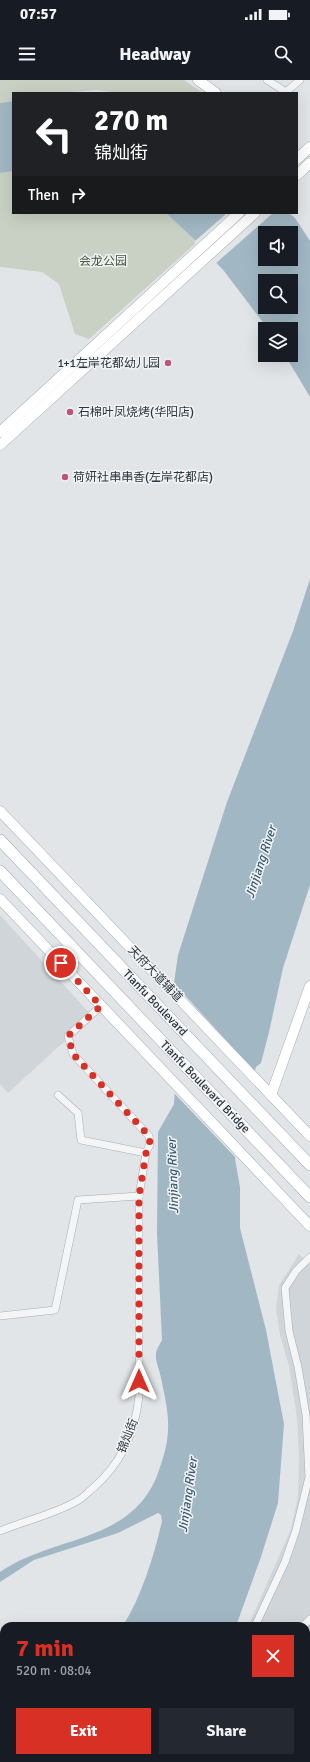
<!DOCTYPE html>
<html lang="en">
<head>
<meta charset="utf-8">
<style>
	body { margin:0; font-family:Signika,"Noto Sans SC",sans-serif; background:#242831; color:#f1f3f6; height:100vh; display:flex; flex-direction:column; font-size:15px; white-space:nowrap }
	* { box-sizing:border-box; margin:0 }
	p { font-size:13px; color:#9ea1a6 }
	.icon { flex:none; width:22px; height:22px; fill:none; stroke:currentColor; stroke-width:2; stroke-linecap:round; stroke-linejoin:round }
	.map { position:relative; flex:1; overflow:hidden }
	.details { position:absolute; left:0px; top:1542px; width:310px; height:140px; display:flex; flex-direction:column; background:#171b24; border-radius:12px 12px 0 0; box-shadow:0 4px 16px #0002 }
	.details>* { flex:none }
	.hud { position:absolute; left:12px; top:12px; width:286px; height:122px; border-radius:0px; box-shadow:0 4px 16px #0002; background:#202124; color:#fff; overflow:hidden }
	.buttons { position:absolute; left:258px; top:146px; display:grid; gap:8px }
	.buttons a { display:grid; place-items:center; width:40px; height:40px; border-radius:0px; background:#171b24; box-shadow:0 4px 16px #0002; font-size:20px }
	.pin { position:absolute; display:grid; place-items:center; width:34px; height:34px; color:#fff; margin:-17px; border:2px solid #fff; border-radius:50%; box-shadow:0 1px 4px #0007 }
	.me { position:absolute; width:44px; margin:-22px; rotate:0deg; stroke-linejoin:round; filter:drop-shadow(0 0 3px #0008) }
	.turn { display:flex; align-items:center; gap:14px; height:84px; padding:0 16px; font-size:18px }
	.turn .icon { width:52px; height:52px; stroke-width:2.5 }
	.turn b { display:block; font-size:28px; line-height:34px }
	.then { display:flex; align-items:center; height:38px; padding:0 16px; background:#0003; gap:8px; font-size:15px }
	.round { display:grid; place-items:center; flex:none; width:42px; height:42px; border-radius:0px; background:#242831 }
	.headline { display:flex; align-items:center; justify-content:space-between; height:68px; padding:0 16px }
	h1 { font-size:24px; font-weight:700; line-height:30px; color:#d93025 }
	.button { display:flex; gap:8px; margin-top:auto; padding:8px 16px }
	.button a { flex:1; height:46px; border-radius:0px; background:#d93025; color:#fff; font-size:16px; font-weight:700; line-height:46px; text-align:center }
	.button a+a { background:#242831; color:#f1f3f6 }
	.status { display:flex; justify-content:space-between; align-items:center; height:28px; padding:0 20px; background:#171b24; direction:ltr }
	.status svg { height:11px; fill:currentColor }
	header { display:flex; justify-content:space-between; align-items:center; height:52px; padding:0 16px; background:#171b24; font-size:18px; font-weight:700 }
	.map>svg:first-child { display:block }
	.built { fill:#d0d5da }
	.green { fill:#c9d1c4 }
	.water { fill:#a1b8c4; fill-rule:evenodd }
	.pier { fill:#e1e5e8 }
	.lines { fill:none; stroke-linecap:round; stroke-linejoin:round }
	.street-casing { stroke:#a7adb2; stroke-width:8 }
	.secondary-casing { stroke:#a7adb2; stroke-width:11 }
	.primary-casing { stroke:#a2acb3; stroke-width:12 }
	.street { stroke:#f4f5f7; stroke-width:7 }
	.secondary { stroke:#fff; stroke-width:10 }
	.primary { stroke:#fff; stroke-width:11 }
	.route { stroke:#d93025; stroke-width:7; stroke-dasharray:0 12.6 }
	.poi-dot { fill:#bf5576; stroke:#f1f4f6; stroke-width:1.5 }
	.labels { text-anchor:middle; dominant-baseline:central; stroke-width:3; stroke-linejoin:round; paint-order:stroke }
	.park-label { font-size:12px; fill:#45583a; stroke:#f1f4f6 }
	.poi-label { font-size:12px; fill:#2c363e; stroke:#f1f4f6; text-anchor:start }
	.street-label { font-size:12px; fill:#2c363e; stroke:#f1f4f6 }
	.water-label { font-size:13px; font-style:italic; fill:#3a5a6e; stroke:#f1f4f6 }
</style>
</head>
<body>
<div class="status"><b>07:57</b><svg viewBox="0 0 49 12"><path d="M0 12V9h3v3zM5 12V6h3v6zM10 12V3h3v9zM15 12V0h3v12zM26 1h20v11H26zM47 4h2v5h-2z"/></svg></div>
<header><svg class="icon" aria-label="menu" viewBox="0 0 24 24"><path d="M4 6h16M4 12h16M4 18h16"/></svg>Headway<svg class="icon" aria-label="search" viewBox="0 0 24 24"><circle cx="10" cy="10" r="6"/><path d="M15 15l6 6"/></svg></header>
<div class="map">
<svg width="310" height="1682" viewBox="0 0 310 1682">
	<rect width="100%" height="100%" fill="#e1e5e8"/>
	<g class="built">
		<polygon points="0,835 92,936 8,1013 0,1004"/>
		<polygon points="299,1174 310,1185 310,1605 306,1601 306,1546 254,1546 250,1542 291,1449 298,1416 299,1376 297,1338 289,1286 280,1255 276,1228 279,1205"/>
		<polygon points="306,1630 310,1635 310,1682 184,1682 189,1678 306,1678"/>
	</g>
	<g class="green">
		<polygon points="0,0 184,0 203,13 120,13 96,10 61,13 13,13 13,21 0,23"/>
		<polygon points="13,91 13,133 166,133 197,162 89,259 75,254 59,204 42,192 0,187 0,93"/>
	</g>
	<g class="water">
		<polygon points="13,21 13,91 0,93 0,23"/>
		<path d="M 166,133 L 289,133 L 295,138 L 310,161 L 310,317 L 285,275 L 291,275 L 291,249 L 268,249 L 224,191 L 197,162 ZM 265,153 L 291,153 L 291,179 L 265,179 ZM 265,201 L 291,201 L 291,227 L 265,227 Z"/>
		<path d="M 310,499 L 310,805 L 283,888 L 269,952 L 261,983 L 256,987 L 244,1031 L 235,1079 L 240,1107 L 240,1148 L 266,1250 L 284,1344 L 278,1423 L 261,1477 L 236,1546 L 123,1546 C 142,1515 154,1476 162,1441 L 161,1435 L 158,1433 L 118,1453 L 34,1480 L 0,1502 L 0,1492 C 53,1455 132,1464 158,1393 C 163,1379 168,1363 168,1349 C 169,1333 164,1313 161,1298 C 160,1291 155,1281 156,1274 C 156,1270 160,1264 162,1260 L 157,1154 L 158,1052 L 174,1024 L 178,962 L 173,910 L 178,875 L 227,722 L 293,551 Z"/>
		<polygon points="310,1553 310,1584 306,1580 306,1556"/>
		<polygon points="4,1638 4,1678 131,1678 126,1682 0,1682 0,1640"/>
	</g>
	<g class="pier">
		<polygon points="227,133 273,133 215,184 194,162"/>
		<polygon points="172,901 256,993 246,1032 237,1079 173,1012 176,962 171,929"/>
	</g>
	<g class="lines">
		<defs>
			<g id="street">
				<polyline points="267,0 286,12 300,0"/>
				<polyline points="58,1015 78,1033 81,1060 146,1073"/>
				<polyline points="0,1236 55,1230 78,1120 139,1116"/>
				<path d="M 0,1451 C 24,1441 55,1434 77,1421 C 83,1418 87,1413 92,1409 C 121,1384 135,1354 139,1316 L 139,1116 L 146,1073 L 150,1064 L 149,1056 L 73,974 L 68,956 L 101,926"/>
				<polyline points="255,1546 285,1482 296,1450 309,1397 306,1335 298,1287 289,1251 285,1208 296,1191 310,1177"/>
				<polyline points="303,1546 310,1539"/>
				<polyline points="170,1682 174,1678"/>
				<polyline points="196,1682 200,1678"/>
			</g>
			<g id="secondary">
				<polyline points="198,0 216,13"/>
				<polyline points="297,79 310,67"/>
				<polyline points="297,95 310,83"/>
				<polyline points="0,352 239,133"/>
				<polyline points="0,365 255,133"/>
				<polyline points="0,731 310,1056"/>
				<polyline points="0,819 310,1146"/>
				<polyline points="271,1015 310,906"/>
				<polyline points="306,1611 310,1615"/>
			</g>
			<g id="primary">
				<polyline points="0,760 310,1085"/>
				<polyline points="0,791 310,1117"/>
			</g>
		</defs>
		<use href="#street" class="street-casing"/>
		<use href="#secondary" class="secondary-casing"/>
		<use href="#primary" class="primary-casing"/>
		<use href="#street" class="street"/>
		<use href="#secondary" class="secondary"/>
		<use href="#primary" class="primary"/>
	</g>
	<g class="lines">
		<polyline class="route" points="61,883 101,926 68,956 73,974 149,1056 150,1064 146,1073 139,1116 139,1301"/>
	</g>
	<g class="poi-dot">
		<circle cx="168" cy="283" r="4"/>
		<circle cx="70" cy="332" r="4"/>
		<circle cx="65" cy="397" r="4"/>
	</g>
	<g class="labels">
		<g class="park-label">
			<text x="103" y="181">会龙公园</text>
		</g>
		<g class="poi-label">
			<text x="160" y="283" text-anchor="end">1+1左岸花都幼儿园</text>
			<text x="78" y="332">石棉叶凤烧烤(华阳店)</text>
			<text x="73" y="397">荷妍社串串香(左岸花都店)</text>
		</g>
		<g class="street-label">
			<text transform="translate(155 894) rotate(46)">天府大道辅道</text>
			<text transform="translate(155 923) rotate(46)">Tianfu Boulevard</text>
			<text transform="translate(205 1007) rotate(46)">Tianfu Boulevard Bridge</text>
			<text transform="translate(128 1356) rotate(-69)">锦灿街</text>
		</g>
		<g class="water-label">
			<text transform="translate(261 782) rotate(-72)">Jinjiang River</text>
			<text transform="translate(173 1096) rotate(-92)">Jinjiang River</text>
			<text transform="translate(188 1415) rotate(-82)">Jinjiang River</text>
		</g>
	</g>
</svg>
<div class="buttons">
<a><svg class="icon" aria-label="sound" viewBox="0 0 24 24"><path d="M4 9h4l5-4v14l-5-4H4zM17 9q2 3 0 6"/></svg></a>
<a><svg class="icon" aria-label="search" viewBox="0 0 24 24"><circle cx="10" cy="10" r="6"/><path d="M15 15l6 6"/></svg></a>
<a><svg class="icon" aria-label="layers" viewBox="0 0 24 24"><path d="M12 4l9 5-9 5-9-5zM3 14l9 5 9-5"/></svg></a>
</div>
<div class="pin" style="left:61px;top:883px;background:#d93025"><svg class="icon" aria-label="arrive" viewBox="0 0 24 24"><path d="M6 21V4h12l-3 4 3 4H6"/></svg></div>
<svg class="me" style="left:139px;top:1301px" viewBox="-20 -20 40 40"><path d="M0-17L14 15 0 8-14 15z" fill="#d93025" stroke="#fff" stroke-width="4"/></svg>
<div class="hud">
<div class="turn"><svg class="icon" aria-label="left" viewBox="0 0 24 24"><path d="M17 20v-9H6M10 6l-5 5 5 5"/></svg><div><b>270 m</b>锦灿街</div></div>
<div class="then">Then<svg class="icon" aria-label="right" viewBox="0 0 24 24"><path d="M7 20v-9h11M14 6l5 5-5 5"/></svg></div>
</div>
<section class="details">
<div class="headline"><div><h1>7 min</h1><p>520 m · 08:04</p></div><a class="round" style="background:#d93025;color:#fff"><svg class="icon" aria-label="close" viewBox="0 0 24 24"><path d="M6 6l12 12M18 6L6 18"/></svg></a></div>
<div class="button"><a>Exit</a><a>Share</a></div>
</section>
</div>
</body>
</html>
